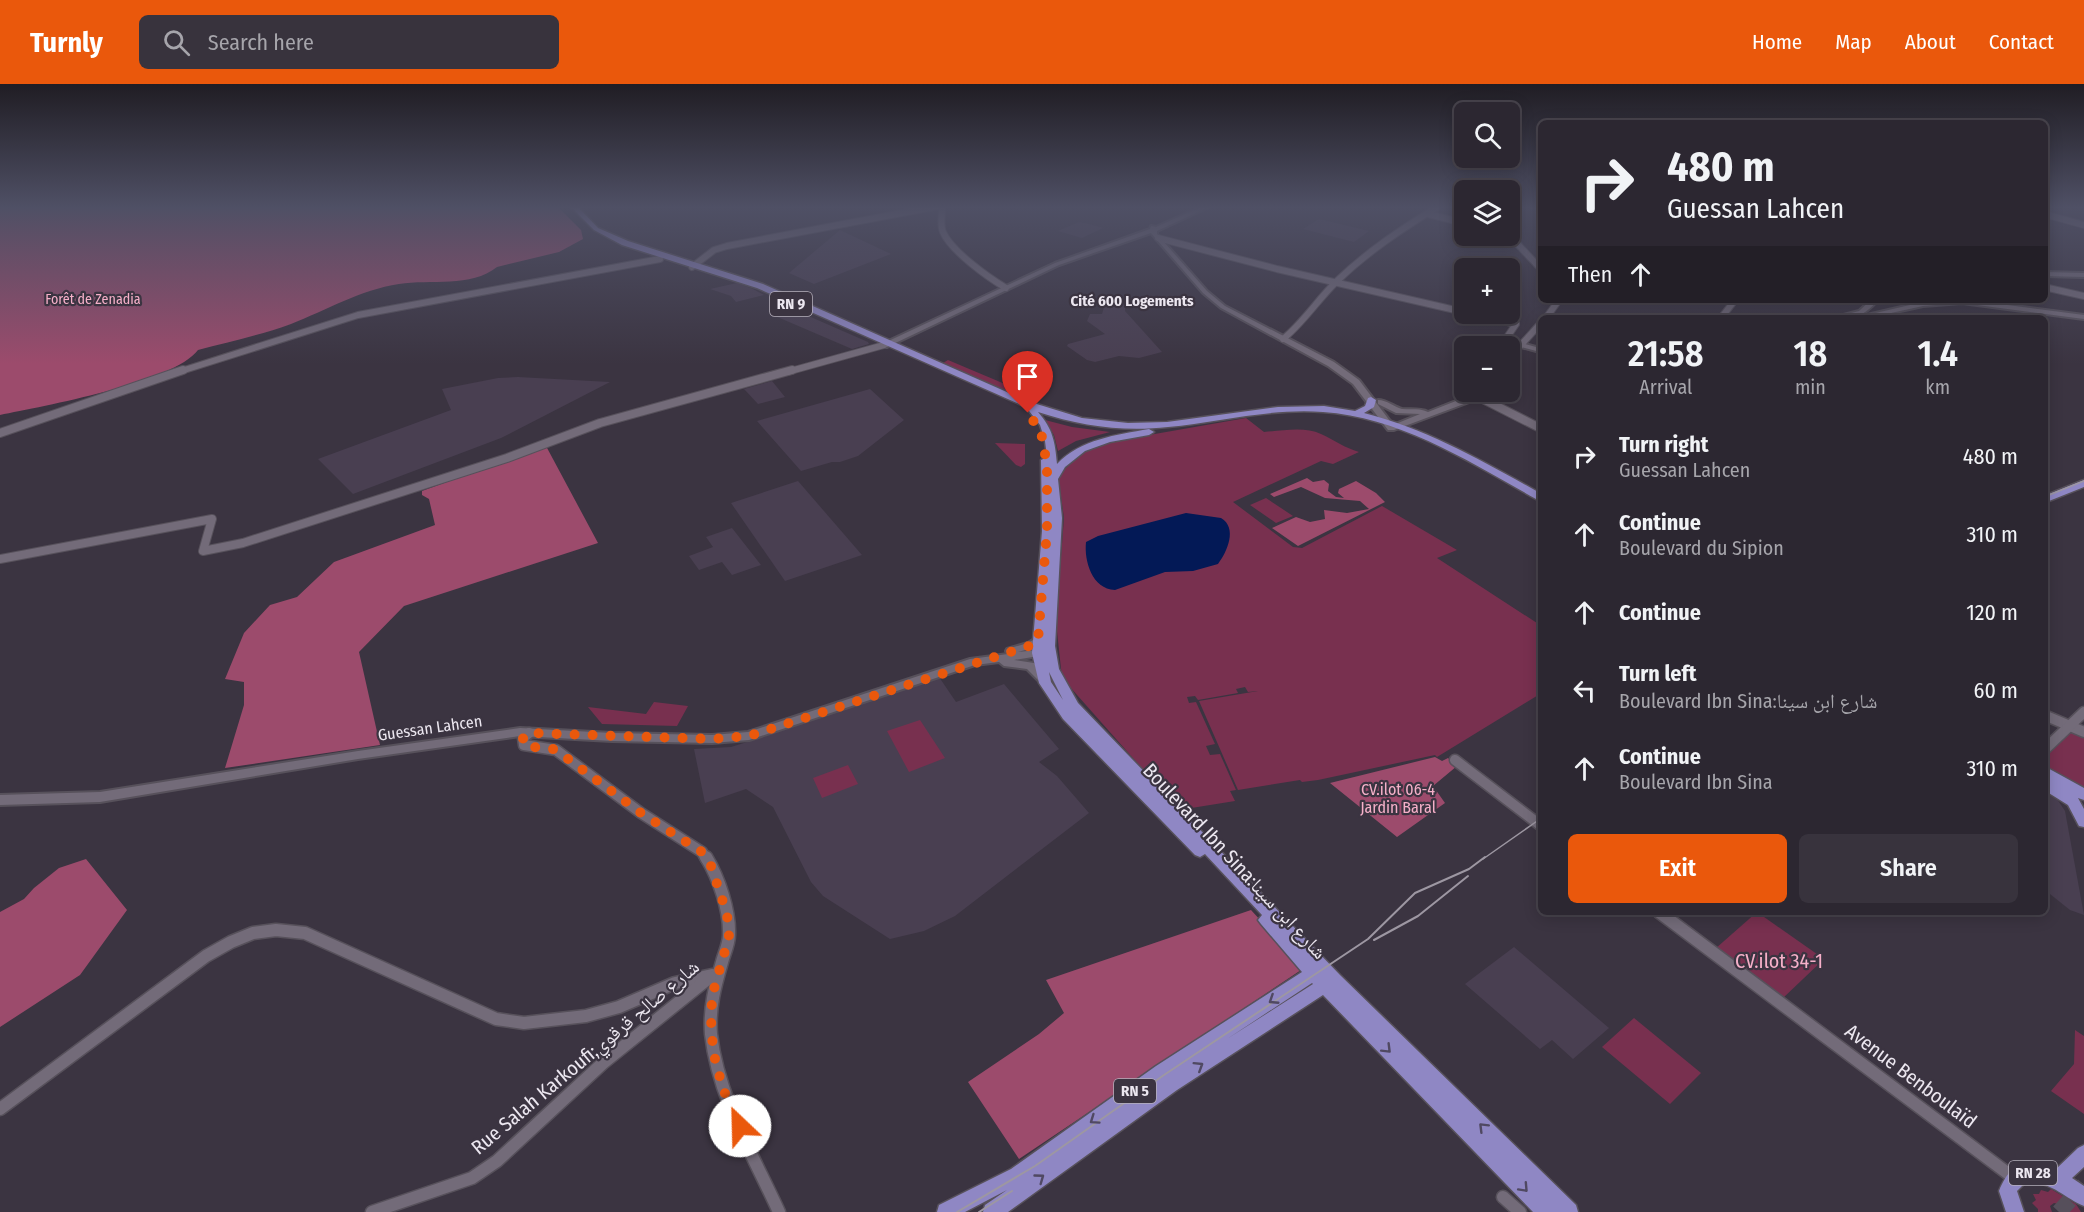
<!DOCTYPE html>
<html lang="en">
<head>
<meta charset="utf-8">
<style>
	body { margin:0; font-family:"Fira Sans Condensed","Noto Naskh Arabic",sans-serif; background:#38333d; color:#f1f3f6; height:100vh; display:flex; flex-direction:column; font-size:22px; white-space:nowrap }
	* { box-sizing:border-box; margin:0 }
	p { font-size:20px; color:#a6a5ab }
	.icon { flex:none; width:33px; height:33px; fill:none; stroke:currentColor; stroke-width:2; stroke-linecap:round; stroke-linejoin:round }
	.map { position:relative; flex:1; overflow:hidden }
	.sheet { position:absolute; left:1538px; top:231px; width:510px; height:600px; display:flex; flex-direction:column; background:#2c2731; border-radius:9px; box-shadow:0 3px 15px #0003,0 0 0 2px #48444d }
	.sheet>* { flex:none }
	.banner { position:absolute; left:1538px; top:36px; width:510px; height:183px; border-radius:9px; box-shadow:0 3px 15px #0003,0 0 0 2px #48444d; background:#2c2731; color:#f1f3f6; overflow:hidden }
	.tools { position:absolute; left:1454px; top:18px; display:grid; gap:12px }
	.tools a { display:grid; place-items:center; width:66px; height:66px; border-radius:9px; background:#2c2731; box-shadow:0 3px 15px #0003,0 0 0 2px #48444d; font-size:30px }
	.pin { position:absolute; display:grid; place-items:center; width:51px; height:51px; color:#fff; margin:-62px -26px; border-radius:50% 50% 50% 0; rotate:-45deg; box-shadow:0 0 6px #0007 }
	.pin .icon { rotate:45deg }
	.me { position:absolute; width:66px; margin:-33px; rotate:336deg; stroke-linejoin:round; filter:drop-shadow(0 0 4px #0008) }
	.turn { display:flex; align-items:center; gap:21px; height:126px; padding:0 30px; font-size:27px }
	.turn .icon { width:78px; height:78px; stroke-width:2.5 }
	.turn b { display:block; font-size:42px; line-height:51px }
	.then { display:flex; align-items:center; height:57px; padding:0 30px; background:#0003; gap:12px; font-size:22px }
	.eta { display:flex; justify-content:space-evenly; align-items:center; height:102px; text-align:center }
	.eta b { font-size:36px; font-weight:600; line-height:42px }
	.button { display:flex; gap:12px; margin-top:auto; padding:12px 30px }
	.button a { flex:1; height:69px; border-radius:9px; background:#ea580c; color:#fff; font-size:24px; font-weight:600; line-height:69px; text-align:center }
	.button a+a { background:#38333d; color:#f1f3f6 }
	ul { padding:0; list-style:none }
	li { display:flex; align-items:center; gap:18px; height:78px; padding:0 30px }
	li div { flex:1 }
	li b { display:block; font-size:22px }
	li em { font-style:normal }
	header { display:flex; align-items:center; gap:36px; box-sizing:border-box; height:84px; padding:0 30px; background:#ea580c; color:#fff }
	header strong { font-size:28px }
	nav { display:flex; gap:33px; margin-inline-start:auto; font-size:21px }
	.search { width:420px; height:54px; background:#38333d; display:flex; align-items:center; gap:15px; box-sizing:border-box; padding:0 21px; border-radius:9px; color:#a6a5ab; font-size:22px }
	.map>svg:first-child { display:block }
	.built { fill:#493f51 }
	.green { fill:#78304f }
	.forest { fill:#9c4b6c }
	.water { fill:#031956 }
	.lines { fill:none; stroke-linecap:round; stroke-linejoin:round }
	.primary-tunnel { stroke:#564f5b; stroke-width:16; stroke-dasharray:16 8; stroke-linecap:butt }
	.tertiary-far3-casing { stroke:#57515b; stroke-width:8 }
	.tertiary-far2-casing { stroke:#57515b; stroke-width:10 }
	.tertiary-far1-casing { stroke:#57515b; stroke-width:13 }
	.tertiary-casing { stroke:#57515b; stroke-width:15 }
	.secondary-casing { stroke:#57515b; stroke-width:4 }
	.primary-casing { stroke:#57515b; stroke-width:3 }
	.tertiary-far3 { stroke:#736b79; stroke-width:6 }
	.tertiary-far2 { stroke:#736b79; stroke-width:8 }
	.tertiary-far1 { stroke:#736b79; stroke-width:10 }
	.tertiary { stroke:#736b79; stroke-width:12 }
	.secondary { fill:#736b79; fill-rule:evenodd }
	.primary { fill:#8f87c4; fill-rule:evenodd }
	.tram-far1 { stroke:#9d97a2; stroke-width:1.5 }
	.tram { stroke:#9d97a2; stroke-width:2 }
	.oneway { stroke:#504962 }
	.route { stroke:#ea580c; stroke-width:10; stroke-dasharray:0 18 }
	.labels { text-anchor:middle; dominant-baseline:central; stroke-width:4.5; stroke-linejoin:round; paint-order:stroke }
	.far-park-label { font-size:14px; fill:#f6b0c9; stroke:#3b3441 }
	.far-neighbourhood-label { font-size:15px; font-weight:bold; fill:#ece7f0; stroke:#3b3441 }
	.shield { fill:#3b3441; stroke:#b7b1bc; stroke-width:1.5 }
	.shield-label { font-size:15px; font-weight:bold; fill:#ece7f0 }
	.street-label { font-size:16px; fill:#ece7f0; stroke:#3b3441 }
	.park-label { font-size:16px; fill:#f6b0c9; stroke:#3b3441 }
	.near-street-label { font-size:20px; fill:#ece7f0; stroke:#3b3441 }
	.near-park-label { font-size:20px; fill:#f6b0c9; stroke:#3b3441 }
</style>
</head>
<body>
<header>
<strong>Turnly</strong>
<div class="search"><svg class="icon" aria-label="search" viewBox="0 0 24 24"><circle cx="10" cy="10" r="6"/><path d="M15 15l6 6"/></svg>Search here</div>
<nav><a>Home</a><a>Map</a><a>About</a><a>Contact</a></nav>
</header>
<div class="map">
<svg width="2084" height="1128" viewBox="0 0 2084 1128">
	<rect width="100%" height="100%" fill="#3b3441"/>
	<g class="built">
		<polygon points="1319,135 1369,147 1354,158 1303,145"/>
		<polygon points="1079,138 1089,140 1103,144 1082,154 1058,147"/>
		<polygon points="840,146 891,170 814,200 789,189"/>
		<polygon points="737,199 751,204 764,211 736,218 731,212 710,205"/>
		<polygon points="1106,217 1120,217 1125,220 1125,227 1162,268 1139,274 1119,272 1095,278 1087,276 1067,262 1068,260 1105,250 1087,237 1090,230 1102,230"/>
		<polygon points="797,227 868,258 869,260 852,265 775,232"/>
		<polygon points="518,293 610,298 501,354 353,410 318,375 451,326 442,305 498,294"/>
		<polygon points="772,297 785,313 758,320 744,305"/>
		<polygon points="870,305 904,336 858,372 840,378 832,378 801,387 757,337"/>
		<polygon points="798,397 862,471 785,497 731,419"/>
		<polygon points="732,444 761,481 732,491 722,478 699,486 689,472 713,463 706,453"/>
		<polygon points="939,593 956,618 1004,600 1059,665 1039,678 1057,692 1089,729 955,832 924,847 890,855 823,812 811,798 773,723 746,705 705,719 694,665 731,663 757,655"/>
		<polygon points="2044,708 2057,715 2065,727 2084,831 2070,826 2045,806"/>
		<polygon points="1514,863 1609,944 1573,975 1552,956 1540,965 1465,900"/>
	</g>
	<g class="green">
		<polygon points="948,276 1012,303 1007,307 943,279"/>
		<path d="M 1246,334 L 1264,348 C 1282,347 1304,342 1321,350 C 1334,356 1345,364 1359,368 L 1333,380 L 1321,377 L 1233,418 L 1293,463 L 1302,464 L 1382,422 L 1457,466 L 1437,474 L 1540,541 L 1540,610 L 1437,673 L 1435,671 L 1318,696 L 1302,698 L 1300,696 L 1238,706 L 1199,617 L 1258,607 L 1248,608 L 1245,603 L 1236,605 L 1238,609 L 1198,616 L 1195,612 L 1187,613 L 1189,619 L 1196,618 L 1215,660 L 1206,662 L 1210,671 L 1220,670 L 1236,706 L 1230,707 L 1235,717 L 1179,726 L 1062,594 L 1056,538 L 1064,434 L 1058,391 L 1092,361 Z"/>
		<polygon points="1045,336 1072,343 1110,348 1076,357 1058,367 1054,351"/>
		<polygon points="995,359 1025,360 1025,380 1021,383 1016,381"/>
		<polygon points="1266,414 1293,432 1276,439 1250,421"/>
		<polygon points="654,618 688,622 677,642 602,640 588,623 646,630"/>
		<polygon points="920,636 945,674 909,688 887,647"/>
		<polygon points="2069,648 2084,653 2084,709 2045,685 2045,672"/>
		<polygon points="848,681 858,700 822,714 813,694"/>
		<polygon points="1757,828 1824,875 1782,915 1715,865"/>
		<polygon points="1634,934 1701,989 1670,1020 1602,963"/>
		<polygon points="2075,946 2084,952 2084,1030 2051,1007 2074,980"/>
		<polygon points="2051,1105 2076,1120 2081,1128 2069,1128 2062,1121 2054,1119 2050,1122 2052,1128 2038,1128 2038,1125 2032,1119 2036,1116 2033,1110 2039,1110 2041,1106 2048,1108"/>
	</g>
	<g class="forest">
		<path d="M 0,122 L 557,122 L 581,146 L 583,155 L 559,168 L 497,183 C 471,204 430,195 399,200 C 360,206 327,226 291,240 C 261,251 228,258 198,266 C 173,299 43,322 0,331 Z"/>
		<polygon points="546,362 598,459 404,522 359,568 380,661 225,684 244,621 244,598 225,595 244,549 270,521 297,513 334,478 435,441 429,415 422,411 422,407"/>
		<polygon points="1307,394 1313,398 1324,396 1329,400 1328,407 1336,413 1344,414 1338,409 1339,405 1356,397 1376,409 1385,418 1298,462 1272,444 1296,433 1310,438 1325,435 1324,426 1347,429 1369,425 1360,417 1325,414 1301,403 1274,413 1270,410"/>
		<polygon points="1435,673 1442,677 1448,674 1457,682 1433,702 1445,719 1397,753 1330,699"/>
		<polygon points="86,775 127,826 80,891 0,943 0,828 24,815 34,804 59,784"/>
		<polygon points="1251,826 1304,884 1019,1075 968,998 1039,950 1064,929 1046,896"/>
	</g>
	<path class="water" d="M 1186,429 L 1221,434 C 1238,444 1227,468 1218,480 L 1193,487 L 1165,488 L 1115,506 C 1092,505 1084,477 1086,458 L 1098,452 Z"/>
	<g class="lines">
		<polyline class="primary-tunnel" points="2059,1128 2084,1101"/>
		<defs>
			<g id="tertiary-far3">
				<path d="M 939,122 L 942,125 C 942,132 940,141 943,148 C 951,167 989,194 1006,204"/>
				<polyline points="1534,122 1540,124"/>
				<polyline points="1428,130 1464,139"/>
				<polyline points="2044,130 2084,141"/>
				<polyline points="1509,151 1540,184"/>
				<polyline points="1158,154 1277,185 1464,228"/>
				<polyline points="692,183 714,166 727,162 939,122"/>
				<polyline points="2044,203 2084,212"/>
				<polyline points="1472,230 1516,240 1501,262"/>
				<polyline points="1546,234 1559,216"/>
				<polyline points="1721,234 1735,216"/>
				<path d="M 1283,255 C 1304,238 1318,215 1337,197 C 1368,167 1403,144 1439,122"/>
				<polyline points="1521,261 1540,240"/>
				<polyline points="178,288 358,231 660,175"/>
				<polyline points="787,288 884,261"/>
			</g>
			<g id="tertiary-far2">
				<polyline points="1475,311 1540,344"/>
				<polyline points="0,349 183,286"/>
				<polyline points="0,475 212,435 203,467 243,459 507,374 600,339 792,286"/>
			</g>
			<g id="tertiary-far1">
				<polyline points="2044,631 2084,648"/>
				<polyline points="529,649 523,654 524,661 556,666 641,729 702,768 706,775"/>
				<polyline points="2044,666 2084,628"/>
				<polyline points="1455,676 1540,741"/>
			</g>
			<g id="tertiary">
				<path d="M 706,773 C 719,794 730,827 729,851 C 729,860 724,870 722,878 C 715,902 709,924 711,950 C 718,1013 753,1071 779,1128"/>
				<polyline points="1659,828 2014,1094"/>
				<polyline points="0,1025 206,872 231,858 253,849 276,846 305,849 496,935 524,939 586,932 619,923 675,899 712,891"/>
				<polyline points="1503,1113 1520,1128"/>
				<polyline points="372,1128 472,1094 497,1077 603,979 710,893"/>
			</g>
			<g id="secondary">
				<path d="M 1203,122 L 1211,122 L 1157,147 L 1157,150 L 1207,207 L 1225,222 L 1334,278 L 1359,296 L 1393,341 L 1420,330 L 1396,329 L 1378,320 L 1378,316 C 1387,316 1394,323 1402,325 C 1411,326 1420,324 1428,328 L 1466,313 L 1474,308 L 1482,308 L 1472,317 L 1394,346 L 1388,346 L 1353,300 L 1328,282 L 1221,224 L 1203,209 L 1151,149 L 1059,181 L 887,263 L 880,261 L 1055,179 L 1150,145 L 1151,142 L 1156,143 Z"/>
				<polygon points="2044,188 2084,189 2084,193 2044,192"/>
				<path d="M 1871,216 L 1878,216 C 1863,233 1856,234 1832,234 L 1859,227 Z"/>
				<polygon points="1948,216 1970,216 2084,231 2084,235 1962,219 1923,222 1868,234 1854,234 1923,218"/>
				<polygon points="1521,259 1540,264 1540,268 1521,263 1509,266 1509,262 1506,262"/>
				<polygon points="1038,553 1043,556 1036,563 1018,568 1047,565 1051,566 1052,568 1051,570 1014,576 1034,579 1048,592 1049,595 1048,598 1040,598 1027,585 1004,582 999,578 975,581 749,656 712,659 612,657 520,652 358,675 100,718 0,721 0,711 100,708 358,667 520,644 612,649 712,651 748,648 970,575 1008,570 1006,567 1007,565 1028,559"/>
			</g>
			<g id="primary">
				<path d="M 570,122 L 577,122 L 598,144 L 628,157 L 763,200 L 1027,317 L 1082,334 L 1128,339 L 1167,338 L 1278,323 L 1324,322 L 1355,327 L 1365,322 L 1368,314 L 1371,313 L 1376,316 L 1374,323 L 1364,329 C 1428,345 1484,378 1540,409 L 1540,416 L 1536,415 C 1470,378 1400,333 1323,328 C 1271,324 1220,338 1168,343 C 1123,348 1081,342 1038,328 C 1053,345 1055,358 1057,380 C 1081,355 1116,351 1149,345 L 1154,348 L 1149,351 L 1110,358 L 1085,367 L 1065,383 L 1058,395 L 1062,434 L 1055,562 L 1059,585 L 1078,619 L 1340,891 L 1576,1121 L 1578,1128 L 1533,1128 L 1323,911 L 1177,1006 L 1008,1128 L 983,1128 L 985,1121 L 1007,1106 L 965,1128 L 937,1128 L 939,1121 L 1011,1085 L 1156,982 L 1302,888 L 1261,840 L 1258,836 L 1262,831 L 1205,770 L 1200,773 L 1195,771 L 1063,635 L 1039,599 L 1032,569 L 1042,447 L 1041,376 L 1047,373 L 1045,357 L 1040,341 L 1026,323 L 757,204 L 622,161 L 594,146 ZM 1049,588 L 1063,616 L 1051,598 ZM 1312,899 L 1313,900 L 1227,955 Z"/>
				<polygon points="2084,396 2084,403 2044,419 2044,412"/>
				<polygon points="2044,682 2084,704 2084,716 2078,714 2084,725 2084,743 2079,742 2068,721 2044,706"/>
				<path d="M 2084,1061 L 2084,1083 L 2072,1094 L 2084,1102 L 2084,1122 C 2064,1114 2049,1095 2025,1099 L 2017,1107 L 2024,1128 L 2006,1128 L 1999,1107 C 2011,1077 2026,1075 2055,1086 L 2078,1064 Z"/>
			</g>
		</defs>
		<use href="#tertiary-far3" class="tertiary-far3-casing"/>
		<use href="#tertiary-far2" class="tertiary-far2-casing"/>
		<use href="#tertiary-far1" class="tertiary-far1-casing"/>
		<use href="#tertiary" class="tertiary-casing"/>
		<use href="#secondary" class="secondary-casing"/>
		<use href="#primary" class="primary-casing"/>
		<use href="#tertiary-far3" class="tertiary-far3"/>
		<use href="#tertiary-far2" class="tertiary-far2"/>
		<use href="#tertiary-far1" class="tertiary-far1"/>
		<use href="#tertiary" class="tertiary"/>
		<use href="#secondary" class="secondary"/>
		<use href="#primary" class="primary"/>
		<g class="tram-far1">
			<polyline points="2044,413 2084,397"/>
			<polyline points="1483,775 1540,735"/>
		</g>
		<g class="tram">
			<polyline points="1374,856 1418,832 1468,792"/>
			<polyline points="957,1128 1035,1082 1164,991 1368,855 1415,809 1469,785 1485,773"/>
			<polyline points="979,1128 1012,1107"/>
		</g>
	</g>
	<defs><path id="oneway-chevron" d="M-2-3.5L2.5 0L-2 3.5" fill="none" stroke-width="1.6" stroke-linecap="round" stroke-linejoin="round" transform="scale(1.5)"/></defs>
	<g class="oneway">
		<use href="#oneway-chevron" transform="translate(1273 916) rotate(147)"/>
		<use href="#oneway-chevron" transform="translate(1387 965) rotate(45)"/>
		<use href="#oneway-chevron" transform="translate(1199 982) rotate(-32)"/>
		<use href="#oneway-chevron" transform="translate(1094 1036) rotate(145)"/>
		<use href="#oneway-chevron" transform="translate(1483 1043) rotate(-135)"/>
		<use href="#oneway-chevron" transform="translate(1040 1094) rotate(-36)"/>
		<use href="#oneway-chevron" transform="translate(1524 1104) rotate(47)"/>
	</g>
	<linearGradient id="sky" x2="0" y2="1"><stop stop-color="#201d24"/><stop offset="0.44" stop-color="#4f5065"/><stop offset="1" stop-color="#4f5065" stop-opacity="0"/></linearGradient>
	<rect width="2084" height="280" fill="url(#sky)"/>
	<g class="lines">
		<path class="route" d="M 740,1042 L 723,1005 L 715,975 L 711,947 L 712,912 L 729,853 L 727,830 L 711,782 L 702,768 L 641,729 L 556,666 C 545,662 534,665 524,661 L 523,654 L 529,649 L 712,655 L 749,652 L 1032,561 L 1038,556 L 1047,447 L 1047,381 L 1041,348 L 1028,329"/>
	</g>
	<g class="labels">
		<g class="far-park-label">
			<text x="93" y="215">Forêt de Zenadia</text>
		</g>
		<g class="far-neighbourhood-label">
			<text x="1132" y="217">Cité 600 Logements</text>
		</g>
		<g class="shield">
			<rect x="770" y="208" width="42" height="24" rx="4.5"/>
			<rect x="1114" y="995" width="42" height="24" rx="4.5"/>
			<rect x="2009" y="1077" width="48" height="24" rx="4.5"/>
		</g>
		<g class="shield-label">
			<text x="791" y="220">RN 9</text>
			<text x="1135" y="1007">RN 5</text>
			<text x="2033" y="1089">RN 28</text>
		</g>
		<g class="street-label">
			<text transform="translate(430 644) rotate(-8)">Guessan Lahcen</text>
		</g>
		<g class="park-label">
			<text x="1398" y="705">CV.ilot 06-4<tspan x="1398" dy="18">Jardin Baral</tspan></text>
		</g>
		<g class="near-street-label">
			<text transform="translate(1235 777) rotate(47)">Boulevard Ibn Sina:شارع ابن سينا</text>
			<text transform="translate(585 973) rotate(-40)">Rue Salah Karkoufi;شارع صالح قرقوي</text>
			<text transform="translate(1911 992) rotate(37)">Avenue Benboulaïd</text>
		</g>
		<g class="near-park-label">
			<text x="1779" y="877">CV.ilot 34-1</text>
		</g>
	</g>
</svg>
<div class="tools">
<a><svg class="icon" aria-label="search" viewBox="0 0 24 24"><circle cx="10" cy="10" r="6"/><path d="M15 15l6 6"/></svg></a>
<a><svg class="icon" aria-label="layers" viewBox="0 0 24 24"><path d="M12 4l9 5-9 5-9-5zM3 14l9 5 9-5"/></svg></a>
<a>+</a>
<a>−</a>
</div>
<div class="pin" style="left:1028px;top:329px;background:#d93025"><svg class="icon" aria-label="arrive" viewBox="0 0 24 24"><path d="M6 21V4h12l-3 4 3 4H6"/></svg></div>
<svg class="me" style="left:740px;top:1042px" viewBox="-20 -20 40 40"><circle r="19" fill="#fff"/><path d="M0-13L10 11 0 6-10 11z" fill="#ea580c"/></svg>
<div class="banner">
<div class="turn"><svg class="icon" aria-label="right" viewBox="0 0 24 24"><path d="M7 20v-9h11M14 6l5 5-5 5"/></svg><div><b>480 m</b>Guessan Lahcen</div></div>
<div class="then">Then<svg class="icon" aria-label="ahead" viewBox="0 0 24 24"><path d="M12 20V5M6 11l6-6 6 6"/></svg></div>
</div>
<section class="sheet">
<div class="eta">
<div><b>21:58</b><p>Arrival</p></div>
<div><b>18</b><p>min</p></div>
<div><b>1.4</b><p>km</p></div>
</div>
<ul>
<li><svg class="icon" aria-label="right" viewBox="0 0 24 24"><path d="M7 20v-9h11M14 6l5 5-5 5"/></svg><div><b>Turn right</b><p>Guessan Lahcen</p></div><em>480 m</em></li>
<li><svg class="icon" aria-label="ahead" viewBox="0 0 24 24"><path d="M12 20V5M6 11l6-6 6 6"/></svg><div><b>Continue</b><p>Boulevard du Sipion</p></div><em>310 m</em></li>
<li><svg class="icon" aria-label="ahead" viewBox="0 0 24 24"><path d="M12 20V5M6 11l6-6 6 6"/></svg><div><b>Continue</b></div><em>120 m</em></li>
<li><svg class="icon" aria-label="left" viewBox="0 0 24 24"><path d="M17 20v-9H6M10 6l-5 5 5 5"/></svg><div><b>Turn left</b><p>Boulevard Ibn Sina:شارع ابن سينا</p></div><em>60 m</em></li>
<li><svg class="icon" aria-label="ahead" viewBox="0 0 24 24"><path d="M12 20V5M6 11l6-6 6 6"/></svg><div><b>Continue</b><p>Boulevard Ibn Sina</p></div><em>310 m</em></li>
</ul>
<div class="button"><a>Exit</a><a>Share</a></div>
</section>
</div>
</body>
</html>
